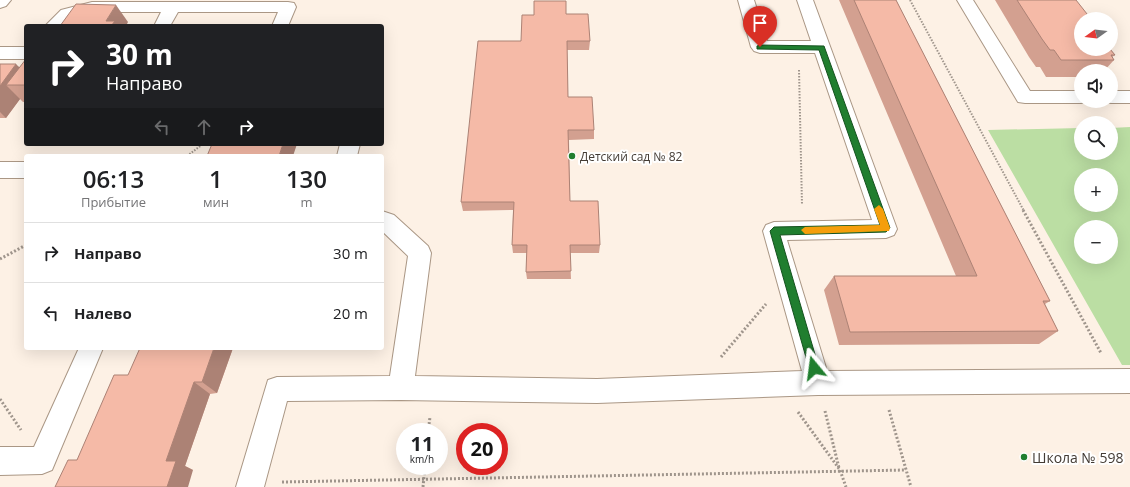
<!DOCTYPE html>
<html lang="ru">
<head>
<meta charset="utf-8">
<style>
	body { margin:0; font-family:"Open Sans",sans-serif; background:#f6f6f6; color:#202124; height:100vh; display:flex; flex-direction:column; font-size:15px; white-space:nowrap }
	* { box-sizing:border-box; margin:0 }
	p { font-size:13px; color:#757577 }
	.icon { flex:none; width:22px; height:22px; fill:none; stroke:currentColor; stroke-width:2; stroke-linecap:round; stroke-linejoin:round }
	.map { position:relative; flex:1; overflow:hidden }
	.details { position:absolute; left:24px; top:154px; width:360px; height:196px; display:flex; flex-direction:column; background:#fff; border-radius:4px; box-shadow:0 4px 16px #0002 }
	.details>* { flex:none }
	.guide { position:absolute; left:24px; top:24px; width:360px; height:122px; border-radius:4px; box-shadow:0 4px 16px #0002; background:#202124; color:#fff; overflow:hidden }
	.needle { width:26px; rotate:255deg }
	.tools { position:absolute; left:1074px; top:12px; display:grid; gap:8px }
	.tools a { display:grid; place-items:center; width:44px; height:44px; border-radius:50%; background:#fff; box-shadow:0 4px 16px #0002; font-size:20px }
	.speed { position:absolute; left:396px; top:423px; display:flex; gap:8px; font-size:20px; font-weight:700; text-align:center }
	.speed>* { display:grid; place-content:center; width:52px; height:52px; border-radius:50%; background:#fff; box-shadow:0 4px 16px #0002; line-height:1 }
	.speed small { font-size:10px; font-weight:400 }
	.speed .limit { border:6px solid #d22; background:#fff; color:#111 }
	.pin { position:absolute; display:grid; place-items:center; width:34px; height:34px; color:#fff; margin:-41px -17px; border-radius:50% 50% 50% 0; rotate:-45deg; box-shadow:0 0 4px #0007 }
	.pin .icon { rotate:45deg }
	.me { position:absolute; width:44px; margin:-22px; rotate:344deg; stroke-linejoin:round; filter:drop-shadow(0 0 3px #0008) }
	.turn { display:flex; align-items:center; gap:14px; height:84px; padding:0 16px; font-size:18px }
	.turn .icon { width:52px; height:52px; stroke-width:2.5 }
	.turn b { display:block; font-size:28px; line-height:34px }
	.lanes { display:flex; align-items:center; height:38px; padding:0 16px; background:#0003; justify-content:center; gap:20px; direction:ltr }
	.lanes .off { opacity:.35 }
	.eta { display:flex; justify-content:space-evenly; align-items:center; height:68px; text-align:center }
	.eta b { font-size:24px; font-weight:600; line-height:28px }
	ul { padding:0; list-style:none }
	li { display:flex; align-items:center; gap:12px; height:60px; padding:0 16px; border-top:1px solid #e0e0e0 }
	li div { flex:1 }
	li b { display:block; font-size:15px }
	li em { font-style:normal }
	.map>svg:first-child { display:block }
	.green { fill:#bbdea3; fill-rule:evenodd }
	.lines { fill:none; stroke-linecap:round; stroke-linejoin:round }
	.minor-casing { stroke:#aa9785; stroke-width:2 }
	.path-far1 { stroke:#9f958c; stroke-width:2; stroke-dasharray:1.5 1.5; stroke-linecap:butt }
	.path { stroke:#9f958c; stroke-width:3; stroke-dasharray:2 2; stroke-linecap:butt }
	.minor { fill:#fff; fill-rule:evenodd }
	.wall { fill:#d3a090 }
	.shaded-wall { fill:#ac8275 }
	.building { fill:#f5baa7; stroke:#ac8275 }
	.route { fill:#207e2f; stroke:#15521f }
	.slow { fill:#f59e0b }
	.poi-dot { fill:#207e2f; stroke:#fff; stroke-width:1.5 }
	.labels { text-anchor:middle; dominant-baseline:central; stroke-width:4; stroke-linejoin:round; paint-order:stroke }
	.poi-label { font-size:12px; fill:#433b34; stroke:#fff; text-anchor:start }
	.near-poi-label { font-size:14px; fill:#433b34; stroke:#fff; text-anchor:start }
</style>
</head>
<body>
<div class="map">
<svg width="1130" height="487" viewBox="0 0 1130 487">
	<rect width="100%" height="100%" fill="#fdf1e5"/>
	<path class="green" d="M 1130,127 L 1130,365 L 1122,365 L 988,130 L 1081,128 L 1081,153 L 1111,153 L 1111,128 ZM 1081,175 L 1111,175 L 1111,205 L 1081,205 ZM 1081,227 L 1111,227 L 1111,257 L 1081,257 Z"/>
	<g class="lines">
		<defs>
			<g id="minor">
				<polygon points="0,0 11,0 6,6 0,8"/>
				<polygon points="738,0 754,0 767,41 811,41 797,0 813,0 897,229 894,235 886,238 787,240 827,371 1130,369 1130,393 818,395 597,403 401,400 287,401 264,487 236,487 268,380 277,377 390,376 408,256 382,231 382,211 394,215 428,246 431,253 415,376 597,379 802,371 763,231 766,225 774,222 872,220 815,53 760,53 754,51 751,47"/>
				<polygon points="957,0 973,0 1030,91 1081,91 1081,101 1088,102 1081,103 1025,103 1018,102"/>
				<polygon points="92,2 288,2 294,3 296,7 288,26 272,26 278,12 178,12 170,26 154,26 161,12 93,12 73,18 63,26 45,26 61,10"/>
				<rect x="0" y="47" width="26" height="12"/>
				<polygon points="1111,91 1130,91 1130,103 1111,103 1104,102 1111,101"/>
				<polygon points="340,144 360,144 357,156 337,156"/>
				<rect x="0" y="162" width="26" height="16"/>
				<polygon points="79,348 103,348 52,470 42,474 0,475 0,447 34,447"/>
			</g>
		</defs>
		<use href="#minor" class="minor-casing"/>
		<g class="path-far1">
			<polyline points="910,0 1024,211"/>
			<polyline points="799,70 802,205"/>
			<polyline points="187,156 203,144"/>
		</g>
		<g class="path">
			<polyline points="1023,210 1101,353"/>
			<polyline points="0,259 26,245"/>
			<polyline points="721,357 766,304"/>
			<polyline points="0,399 21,430"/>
			<polyline points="889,410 911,487"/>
			<polyline points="825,411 839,468"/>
			<polyline points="798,412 840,470 846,487"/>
			<polyline points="428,432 430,417"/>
			<polyline points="282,482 906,470"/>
			<polyline points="423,487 425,466"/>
		</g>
		<use href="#minor" class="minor"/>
	</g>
	<g class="wall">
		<polygon points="839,0 896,0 1050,301 1045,304 1058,331 1039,344 839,345 824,290 834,276 956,276"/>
		<polygon points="995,0 1076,0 1081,49 1111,49 1111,45 1113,47 1111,50 1115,55 1112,57 1114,60 1104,71 1081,71 1081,77 1046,77 1040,67 1036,67 1029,57"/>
		<polygon points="566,14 590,41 589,50 567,50 568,97 594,130 594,139 569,140 570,201 600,245 599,253 570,253 571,279 527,279 526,272 527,253 513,253 512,245 513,210 463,211 461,202 521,41"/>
		<polygon points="26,59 26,102 23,102 20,99 6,118 0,118 0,64 20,67"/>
		<polygon points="233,348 217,393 210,394 185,466 193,470 77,460 128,375"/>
	</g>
	<g class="shaded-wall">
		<polygon points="116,5 128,22 126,26 110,26 106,21"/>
		<polygon points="16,64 26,74 6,85 20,99 6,118 0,112 0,86"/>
		<polygon points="283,144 297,144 293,156 279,156"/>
		<polygon points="214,348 233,348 217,393 202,382"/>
		<polygon points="194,382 210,394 185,466 193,470 188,487 167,487 166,461"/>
	</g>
	<g class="building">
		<polygon points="854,0 896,0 1050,301 1043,301 1058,331 850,332 834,276 977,276"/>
		<polygon points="1017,0 1076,0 1091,19 1081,19 1081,49 1110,49 1115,55 1111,55 1114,60 1061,60 1054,50 1050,50 1042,39"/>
		<polygon points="534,1 566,1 566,14 588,14 590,41 567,41 568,97 592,97 594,130 568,130 570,201 598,201 600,245 570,245 571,271 526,272 527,245 512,245 514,202 461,202 478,41 521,41 522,15 534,15"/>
		<polygon points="76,4 116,5 106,21 115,21 111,26 60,26"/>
		<polygon points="26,59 26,85 6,85"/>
		<polygon points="0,64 16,64 0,86"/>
		<polygon points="212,144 283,144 279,156 207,156"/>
		<polygon points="140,348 214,348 202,382 194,382 166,461 176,461 167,487 55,487 68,460 77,460 114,375 128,375"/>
	</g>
	<polygon class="route" points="760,45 824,46 890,228 886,232 780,235 819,368 817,372 814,373 810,372 809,368 770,231 774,227 880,225 819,50 757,49 757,46"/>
	<polygon class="slow" points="879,205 883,209 890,228 889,231 805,234 801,230 805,227 880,225 874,209"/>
	<g class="poi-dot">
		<circle cx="572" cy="156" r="4"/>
		<circle cx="1024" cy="457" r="4"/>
	</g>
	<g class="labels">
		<g class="poi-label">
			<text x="580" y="156">Детский сад № 82</text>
		</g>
		<g class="near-poi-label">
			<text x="1032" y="457">Школа № 598</text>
		</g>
	</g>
</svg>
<div class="tools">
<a><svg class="needle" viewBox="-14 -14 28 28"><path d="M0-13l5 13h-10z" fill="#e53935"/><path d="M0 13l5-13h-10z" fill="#757577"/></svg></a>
<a><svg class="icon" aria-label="sound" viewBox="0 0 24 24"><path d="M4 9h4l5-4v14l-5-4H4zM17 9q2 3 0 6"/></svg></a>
<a><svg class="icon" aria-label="search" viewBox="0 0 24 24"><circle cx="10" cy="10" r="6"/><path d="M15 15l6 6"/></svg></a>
<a>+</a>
<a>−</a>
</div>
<div class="speed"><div>11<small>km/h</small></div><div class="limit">20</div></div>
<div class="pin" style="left:760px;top:47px;background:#d93025"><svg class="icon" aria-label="arrive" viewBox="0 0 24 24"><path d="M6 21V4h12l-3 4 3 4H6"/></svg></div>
<svg class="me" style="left:814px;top:368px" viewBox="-20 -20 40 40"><path d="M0-17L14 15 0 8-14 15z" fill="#207e2f" stroke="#fff" stroke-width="4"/></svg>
<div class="guide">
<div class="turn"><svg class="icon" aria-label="right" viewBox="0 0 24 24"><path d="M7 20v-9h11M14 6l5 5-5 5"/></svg><div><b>30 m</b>Направо</div></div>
<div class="lanes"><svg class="icon off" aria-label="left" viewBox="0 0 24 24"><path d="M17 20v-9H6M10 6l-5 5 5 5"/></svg><svg class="icon off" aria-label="ahead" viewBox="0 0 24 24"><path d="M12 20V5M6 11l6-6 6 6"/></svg><svg class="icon" aria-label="right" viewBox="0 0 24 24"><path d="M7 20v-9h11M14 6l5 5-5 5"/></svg></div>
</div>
<section class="details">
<div class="eta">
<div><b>06:13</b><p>Прибытие</p></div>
<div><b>1</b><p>мин</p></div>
<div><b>130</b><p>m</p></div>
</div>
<ul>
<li><svg class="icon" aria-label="right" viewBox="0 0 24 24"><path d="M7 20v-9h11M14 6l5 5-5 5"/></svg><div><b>Направо</b></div><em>30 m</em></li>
<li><svg class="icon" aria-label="left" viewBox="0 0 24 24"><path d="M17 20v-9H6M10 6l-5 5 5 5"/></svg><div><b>Налево</b></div><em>20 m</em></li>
</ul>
</section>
</div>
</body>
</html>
